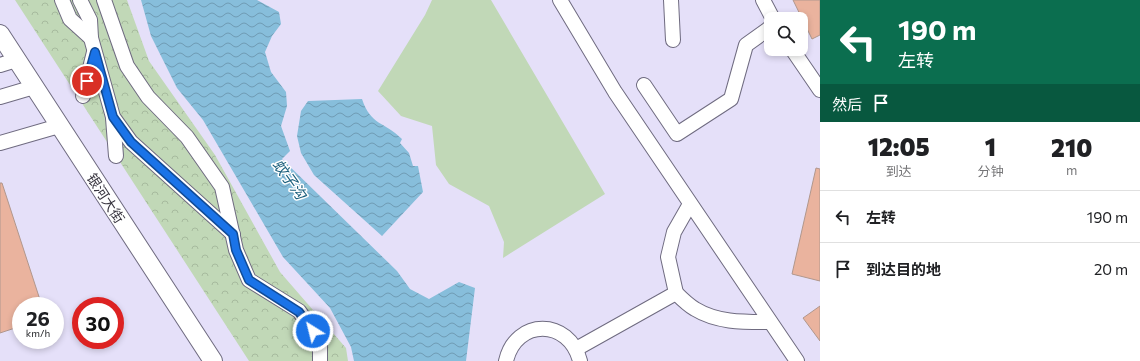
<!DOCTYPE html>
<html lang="zh">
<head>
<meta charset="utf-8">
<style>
	body { margin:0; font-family:Commissioner,"Noto Sans SC",sans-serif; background:#f2f2f2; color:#202124; height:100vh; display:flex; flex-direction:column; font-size:15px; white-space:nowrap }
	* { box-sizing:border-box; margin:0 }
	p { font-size:13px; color:#757577 }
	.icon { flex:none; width:22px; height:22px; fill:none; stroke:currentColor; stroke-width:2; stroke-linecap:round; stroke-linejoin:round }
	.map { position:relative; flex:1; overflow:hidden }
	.side { display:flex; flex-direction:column; background:#fff; width:320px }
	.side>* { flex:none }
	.top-card { background:#0b6e4f; color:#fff; overflow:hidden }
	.fabs { position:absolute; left:764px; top:12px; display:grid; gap:8px }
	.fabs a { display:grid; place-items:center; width:44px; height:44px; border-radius:8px; background:#fff; box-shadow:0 2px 6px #0003; font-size:20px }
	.speed { position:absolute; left:12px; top:297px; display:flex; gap:8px; font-size:20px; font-weight:700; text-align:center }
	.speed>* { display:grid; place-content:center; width:52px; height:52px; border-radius:50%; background:#fff; box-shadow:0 2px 6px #0003; line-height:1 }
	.speed small { font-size:10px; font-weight:400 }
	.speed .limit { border:6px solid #d22; background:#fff; color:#111 }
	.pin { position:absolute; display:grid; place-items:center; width:34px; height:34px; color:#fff; margin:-17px; border:2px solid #fff; border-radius:50%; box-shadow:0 1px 4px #0007 }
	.me { position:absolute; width:44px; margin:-22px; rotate:324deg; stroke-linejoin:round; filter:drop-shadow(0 0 3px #0008) }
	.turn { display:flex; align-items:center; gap:14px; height:84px; padding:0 12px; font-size:18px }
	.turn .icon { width:52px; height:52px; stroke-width:2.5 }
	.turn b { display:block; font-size:28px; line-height:34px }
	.then { display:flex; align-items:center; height:38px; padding:0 12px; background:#0003; gap:8px; font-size:15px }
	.eta { display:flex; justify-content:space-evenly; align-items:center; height:68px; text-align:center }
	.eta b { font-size:24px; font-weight:800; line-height:28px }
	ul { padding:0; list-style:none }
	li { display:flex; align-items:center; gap:12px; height:52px; padding:0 12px; border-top:1px solid #e0e0e0 }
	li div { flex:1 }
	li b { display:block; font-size:15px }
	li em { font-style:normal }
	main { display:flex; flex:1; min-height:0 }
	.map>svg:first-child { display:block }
	.park { fill:url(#park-crowns) }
	.garden { fill:#c1d8b7 }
	.water { fill:url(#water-waves) }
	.building { fill:#eab39e; stroke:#b0978d }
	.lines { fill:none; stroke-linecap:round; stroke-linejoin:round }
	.minor-casing { stroke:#6f6b80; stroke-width:16 }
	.major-casing { stroke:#6f6b80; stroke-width:20 }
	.minor { stroke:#fff; stroke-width:14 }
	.major { stroke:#fff; stroke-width:18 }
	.route-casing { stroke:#114b97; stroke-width:10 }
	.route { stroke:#1a73e8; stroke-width:7 }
	.labels { text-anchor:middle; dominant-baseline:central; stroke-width:3; stroke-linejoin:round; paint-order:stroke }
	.street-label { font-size:14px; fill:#393640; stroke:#fff }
	.water-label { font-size:15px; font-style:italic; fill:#1b5f7c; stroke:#fff }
</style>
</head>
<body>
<main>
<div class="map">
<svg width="820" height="361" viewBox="0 0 820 361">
	<defs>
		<pattern id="park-crowns" width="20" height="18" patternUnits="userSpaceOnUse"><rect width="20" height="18" fill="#c1d8b7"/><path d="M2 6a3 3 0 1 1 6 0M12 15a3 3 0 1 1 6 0" fill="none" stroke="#a7ba9e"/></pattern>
		<pattern id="water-waves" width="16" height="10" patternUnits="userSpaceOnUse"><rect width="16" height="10" fill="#87bedb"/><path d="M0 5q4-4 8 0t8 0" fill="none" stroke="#6f9bb3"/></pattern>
	</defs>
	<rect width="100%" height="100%" fill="#e5e0f9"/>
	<polygon class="park" points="15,0 127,0 149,61 215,155 280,272 346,348 348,361 249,361"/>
	<polygon class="garden" points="432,0 491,0 605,194 503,258 504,242 489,206 449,184 436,165 432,126 401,116 378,91 425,15"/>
	<g class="water">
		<polygon points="141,0 257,0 279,12 281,24 272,36 265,52 271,72 286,92 287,106 281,126 290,151 282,159 397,271 410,289 429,299 459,282 475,288 466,361 354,361 351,347 330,308 283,257 203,120 177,88 151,36"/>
		<path d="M 362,99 C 371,126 384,121 402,139 L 400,143 L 409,153 L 413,166 L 418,166 L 423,192 L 382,236 L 314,175 L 301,153 L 297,136 L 301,111 L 308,101 Z"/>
	</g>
	<g class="building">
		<polygon points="793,0 820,0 820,35 812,39"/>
		<polygon points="816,168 820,169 820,281 792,274"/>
		<polygon points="0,183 2,183 42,306 21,306 21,326 0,333"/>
		<polygon points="820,306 820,341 803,318"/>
	</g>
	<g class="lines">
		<defs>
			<g id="minor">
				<polyline points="62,0 70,19 91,38"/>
				<polyline points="80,0 90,20 91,38 113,117 131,142 233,234"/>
				<polyline points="104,0 127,66 148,97 187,137 222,187 236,250 249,280 299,311 320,340 320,361"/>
				<polyline points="560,0 615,92 797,361"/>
				<polyline points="671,0 673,40"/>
				<polyline points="763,0 773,19"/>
				<polyline points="792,49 820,90"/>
				<polyline points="0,65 16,60"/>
				<polyline points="644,85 677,134 731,99 746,45 771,27"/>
				<polyline points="83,96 94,52"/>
				<polyline points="0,97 34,87"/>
				<polyline points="113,118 116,156"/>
				<polyline points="0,143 59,126"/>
				<path d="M 676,293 C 682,299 688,305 695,309 C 718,323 745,322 770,322"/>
				<polyline points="576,349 676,293 668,257 674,232 690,204"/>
				<path d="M 506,361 C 516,318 569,318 580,361"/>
			</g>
			<polyline id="major" points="0,34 213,361"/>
		</defs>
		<use href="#minor" class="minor-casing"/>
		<use href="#major" class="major-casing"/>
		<use href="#minor" class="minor"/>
		<use href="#major" class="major"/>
	</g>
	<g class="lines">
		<defs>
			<polyline id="route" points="87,81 95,52 113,117 131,142 233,234 236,250 249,280 299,312 313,331"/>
		</defs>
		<use href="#route" class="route-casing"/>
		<use href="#route" class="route"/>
	</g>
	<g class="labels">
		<g class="street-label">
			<text transform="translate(106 198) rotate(57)">银河大街</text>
		</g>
		<g class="water-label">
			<text transform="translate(290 179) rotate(54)">蚊子沟</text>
		</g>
	</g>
</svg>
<div class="fabs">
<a><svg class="icon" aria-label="search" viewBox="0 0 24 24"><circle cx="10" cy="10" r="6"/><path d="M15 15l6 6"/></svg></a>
</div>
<div class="speed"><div>26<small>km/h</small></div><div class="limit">30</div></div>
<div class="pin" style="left:87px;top:81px;background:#d93025"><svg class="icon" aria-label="arrive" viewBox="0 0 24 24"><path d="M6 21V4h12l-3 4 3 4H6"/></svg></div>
<svg class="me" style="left:313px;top:331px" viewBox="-20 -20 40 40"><circle r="17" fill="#1a73e8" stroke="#fff" stroke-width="3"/><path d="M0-11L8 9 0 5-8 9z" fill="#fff"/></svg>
</div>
<section class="side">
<div class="top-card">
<div class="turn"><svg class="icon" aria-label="left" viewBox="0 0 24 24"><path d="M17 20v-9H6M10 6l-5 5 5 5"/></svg><div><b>190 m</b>左转</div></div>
<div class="then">然后<svg class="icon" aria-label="arrive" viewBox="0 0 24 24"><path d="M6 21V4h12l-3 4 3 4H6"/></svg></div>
</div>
<div class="eta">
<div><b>12:05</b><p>到达</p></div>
<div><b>1</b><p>分钟</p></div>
<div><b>210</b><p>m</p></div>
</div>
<ul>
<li><svg class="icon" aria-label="left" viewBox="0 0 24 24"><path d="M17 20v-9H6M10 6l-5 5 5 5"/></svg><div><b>左转</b></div><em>190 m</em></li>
<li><svg class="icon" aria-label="arrive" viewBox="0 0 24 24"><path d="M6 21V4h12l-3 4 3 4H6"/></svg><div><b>到达目的地</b></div><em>20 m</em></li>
</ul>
</section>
</main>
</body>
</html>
